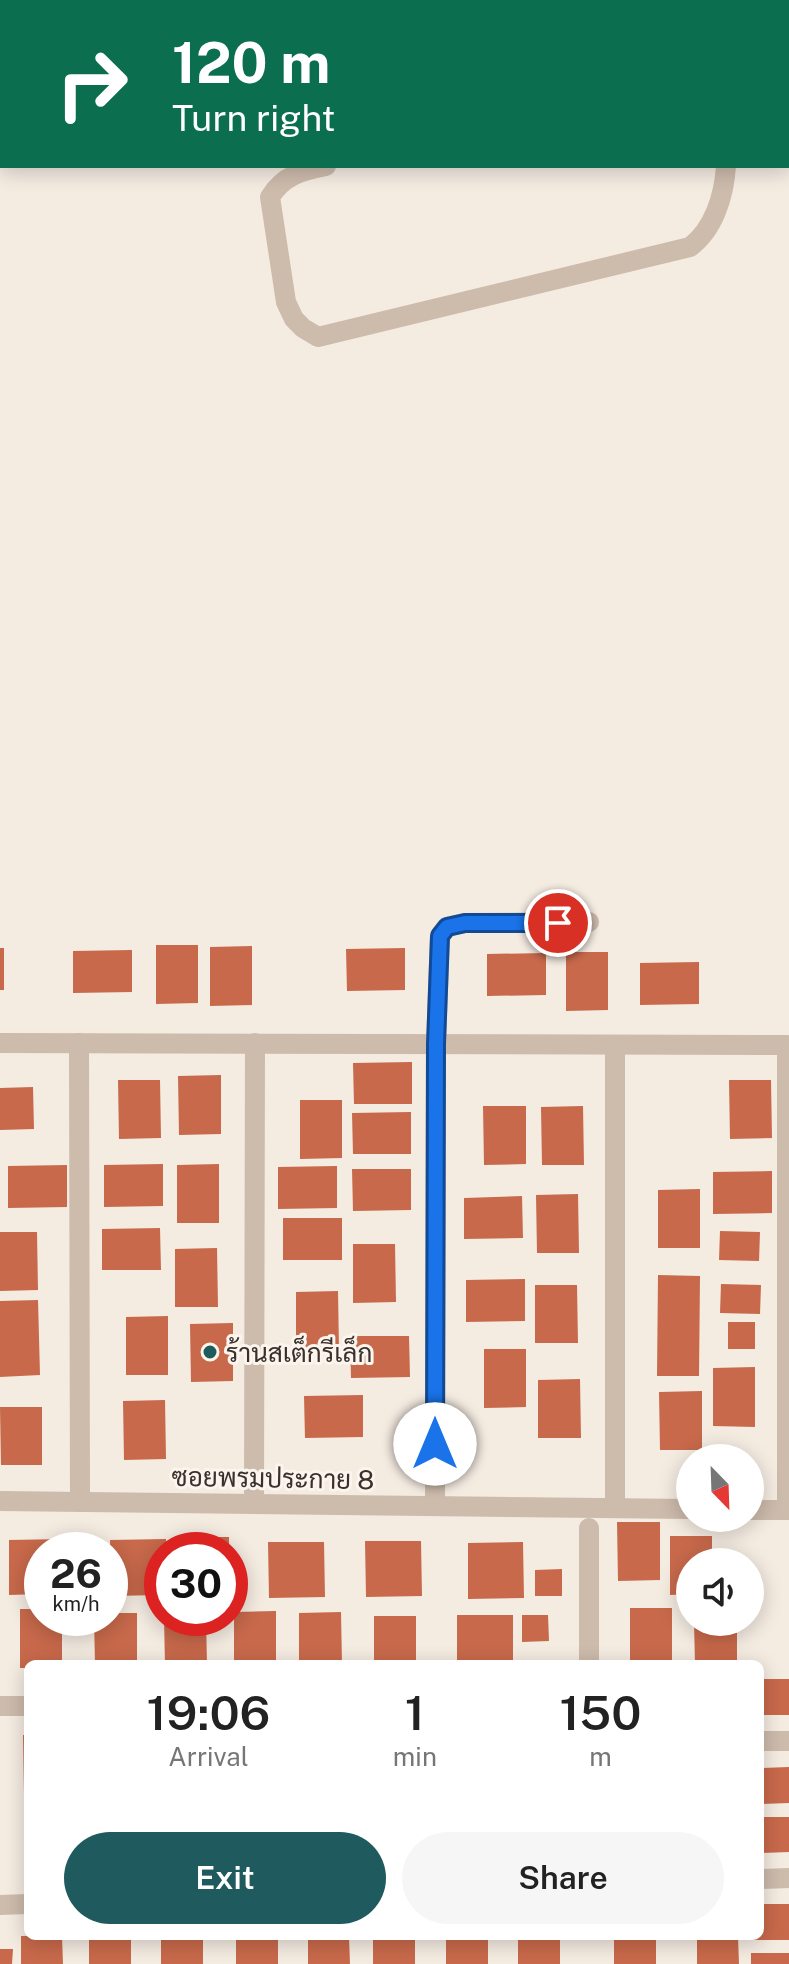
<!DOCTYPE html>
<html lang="en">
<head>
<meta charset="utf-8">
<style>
	body { margin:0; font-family:"Public Sans",Sarabun,sans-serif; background:#f6f6f6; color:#222; height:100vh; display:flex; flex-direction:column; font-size:30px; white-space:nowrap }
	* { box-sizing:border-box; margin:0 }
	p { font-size:26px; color:#767676 }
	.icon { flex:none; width:44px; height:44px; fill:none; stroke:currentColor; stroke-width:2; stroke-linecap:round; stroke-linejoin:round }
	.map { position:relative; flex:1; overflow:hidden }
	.side { position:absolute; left:24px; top:1660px; width:740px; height:280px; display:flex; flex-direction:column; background:#fff; border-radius:12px; box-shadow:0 4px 20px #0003 }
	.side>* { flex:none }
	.top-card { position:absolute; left:0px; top:0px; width:790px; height:168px; box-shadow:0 4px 20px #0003; background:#0b6e4f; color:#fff; overflow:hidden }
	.needle { width:52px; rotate:157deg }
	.controls { position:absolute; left:676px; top:1444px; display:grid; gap:16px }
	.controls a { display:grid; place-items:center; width:88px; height:88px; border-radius:50%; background:#fff; box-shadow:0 4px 20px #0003; font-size:40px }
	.speed { position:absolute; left:24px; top:1532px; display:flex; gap:16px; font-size:40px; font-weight:700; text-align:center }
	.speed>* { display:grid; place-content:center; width:104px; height:104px; border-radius:50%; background:#fff; box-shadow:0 4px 20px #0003; line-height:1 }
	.speed small { font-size:20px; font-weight:400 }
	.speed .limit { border:12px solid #d22; background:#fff; color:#111 }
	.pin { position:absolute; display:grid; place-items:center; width:68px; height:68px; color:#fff; margin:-34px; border:4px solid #fff; border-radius:50%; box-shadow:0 2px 8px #0007 }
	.me { position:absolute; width:88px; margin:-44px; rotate:0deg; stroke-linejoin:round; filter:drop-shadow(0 0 6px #0008) }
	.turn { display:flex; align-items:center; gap:28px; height:168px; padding:0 40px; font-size:36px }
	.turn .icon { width:104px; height:104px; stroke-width:2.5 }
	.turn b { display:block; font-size:56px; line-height:68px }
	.eta { display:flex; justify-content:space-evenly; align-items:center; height:136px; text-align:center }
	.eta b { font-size:48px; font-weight:600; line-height:56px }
	.action { display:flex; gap:16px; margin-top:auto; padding:16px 40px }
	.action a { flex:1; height:92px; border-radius:48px; background:#1f5a5e; color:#fff; font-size:32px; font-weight:600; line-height:92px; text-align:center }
	.action a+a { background:#f6f6f6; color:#222 }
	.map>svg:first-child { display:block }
	.building { fill:#c8694b }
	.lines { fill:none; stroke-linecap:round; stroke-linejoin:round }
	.street { stroke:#cdbbac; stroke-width:20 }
	.route-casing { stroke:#114b97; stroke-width:20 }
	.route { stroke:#1a73e8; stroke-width:14 }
	.poi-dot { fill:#1f5a5e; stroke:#fbf5ee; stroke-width:3 }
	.labels { text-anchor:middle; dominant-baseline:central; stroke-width:6; stroke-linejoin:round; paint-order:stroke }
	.poi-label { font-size:26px; fill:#3b302b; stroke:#fbf5ee; text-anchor:start }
	.street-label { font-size:26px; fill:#3b302b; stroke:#fbf5ee }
</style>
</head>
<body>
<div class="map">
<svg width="789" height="1964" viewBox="0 0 789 1964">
	<rect width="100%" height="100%" fill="#f4ebe1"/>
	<g class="building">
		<polygon points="156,945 198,945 198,1003 156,1004"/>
		<polygon points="252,946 252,1005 210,1006 210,947"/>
		<rect x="0" y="948" width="4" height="42"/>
		<polygon points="405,948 405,990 347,991 346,949"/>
		<polygon points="132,950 132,992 73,993 73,951"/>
		<polygon points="566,952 608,952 608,1010 566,1011"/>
		<polygon points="546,953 546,995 487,996 487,954"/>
		<polygon points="699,962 699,1004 640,1005 640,963"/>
		<polygon points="412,1062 412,1104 354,1104 353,1063"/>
		<polygon points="221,1075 221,1134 179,1135 178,1076"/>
		<polygon points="118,1080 160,1080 161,1138 119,1139"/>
		<polygon points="729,1080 771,1080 772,1138 730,1139"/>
		<polygon points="33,1087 34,1129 0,1130 0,1088"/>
		<polygon points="300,1100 342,1100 342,1158 300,1159"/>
		<polygon points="483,1106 526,1106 526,1164 484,1165"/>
		<polygon points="583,1106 584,1165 542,1165 541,1107"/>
		<polygon points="411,1112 411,1154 353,1154 352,1113"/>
		<polygon points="163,1164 163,1206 104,1207 104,1165"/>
		<polygon points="219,1164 219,1223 177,1223 177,1165"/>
		<polygon points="67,1165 67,1207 8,1208 8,1166"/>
		<polygon points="337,1166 337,1208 278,1209 278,1167"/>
		<polygon points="352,1169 411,1169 411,1210 353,1211"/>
		<polygon points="772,1171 772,1213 713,1214 713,1172"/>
		<polygon points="700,1189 700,1248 658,1248 658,1190"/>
		<polygon points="578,1194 579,1253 537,1253 536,1195"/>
		<polygon points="522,1196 523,1238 464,1239 464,1198"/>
		<rect x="283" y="1218" width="59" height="42"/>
		<polygon points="160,1228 161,1270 102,1270 102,1229"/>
		<polygon points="720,1231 760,1232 759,1261 719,1260"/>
		<polygon points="0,1232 37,1232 38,1290 0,1291"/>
		<polygon points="353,1244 395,1244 396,1302 353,1303"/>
		<polygon points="217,1248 218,1307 175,1307 175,1249"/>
		<polygon points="658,1275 700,1276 699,1376 657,1376"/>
		<polygon points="525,1279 525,1321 466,1322 466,1280"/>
		<polygon points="721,1284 761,1285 760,1314 720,1313"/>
		<polygon points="535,1285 577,1285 578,1343 535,1343"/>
		<polygon points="338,1291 339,1350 296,1350 296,1292"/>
		<polygon points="38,1300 40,1375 0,1377 0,1301"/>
		<polygon points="168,1316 168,1375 126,1375 126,1317"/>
		<rect x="728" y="1322" width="27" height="27"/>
		<polygon points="233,1323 233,1381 191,1382 190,1324"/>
		<polygon points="350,1336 409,1336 410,1377 351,1378"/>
		<polygon points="484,1349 526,1349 526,1407 484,1408"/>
		<polygon points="755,1367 755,1427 713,1426 713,1368"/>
		<polygon points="580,1379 581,1438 538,1438 538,1380"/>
		<polygon points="702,1391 702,1450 660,1450 659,1392"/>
		<polygon points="363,1395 363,1437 305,1438 304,1396"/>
		<polygon points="165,1400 166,1459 124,1460 123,1401"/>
		<polygon points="0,1407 42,1407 42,1465 1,1465"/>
		<polygon points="617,1522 660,1522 660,1580 618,1581"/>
		<polygon points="670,1536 712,1536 712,1562 690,1562 690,1594 670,1595"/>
		<rect x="187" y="1537" width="42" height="13"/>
		<polygon points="65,1539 65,1550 42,1550 42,1594 9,1595 9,1540"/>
		<polygon points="166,1539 166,1550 162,1550 162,1595 111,1596 110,1540"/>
		<polygon points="365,1541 421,1541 422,1596 366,1597"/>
		<polygon points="268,1542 324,1542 325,1597 269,1598"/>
		<polygon points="523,1542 524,1598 468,1599 468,1543"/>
		<polygon points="562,1569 562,1596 535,1596 535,1570"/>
		<rect x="630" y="1608" width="42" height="56"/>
		<polygon points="20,1609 42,1609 42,1618 62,1618 62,1664 28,1664 28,1668 20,1668"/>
		<polygon points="276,1611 276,1664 234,1664 234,1612"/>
		<polygon points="341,1612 342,1664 299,1664 299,1613"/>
		<polygon points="110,1613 137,1613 137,1664 95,1664 94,1618 110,1618"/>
		<rect x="457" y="1615" width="56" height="49"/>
		<polygon points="522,1615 548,1615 549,1641 522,1642"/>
		<rect x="374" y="1616" width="42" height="48"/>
		<polygon points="164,1618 206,1618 207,1664 165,1664"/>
		<polygon points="694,1622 737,1622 737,1664 695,1664"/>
		<rect x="760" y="1679" width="29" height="36"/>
		<polygon points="23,1735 28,1735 28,1793 24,1793"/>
		<polygon points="789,1767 789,1803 760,1804 760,1768"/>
		<polygon points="760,1817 789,1817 789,1852 760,1853"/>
		<polygon points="760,1904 789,1904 789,1940 750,1940 750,1936 760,1936"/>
		<polygon points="21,1936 62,1936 63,1964 21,1964"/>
		<rect x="89" y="1936" width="42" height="28"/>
		<rect x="236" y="1936" width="42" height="28"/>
		<polygon points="308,1936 349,1936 350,1964 308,1964"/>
		<rect x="373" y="1936" width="42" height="28"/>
		<rect x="446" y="1936" width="42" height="28"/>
		<rect x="518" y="1936" width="42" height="28"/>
		<rect x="614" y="1936" width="42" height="28"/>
		<polygon points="697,1936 738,1936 739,1964 697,1964"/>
		<rect x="161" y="1938" width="42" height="26"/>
		<polygon points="0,1949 13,1949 12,1964 0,1964"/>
		<rect x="751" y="1953" width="38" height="11"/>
	</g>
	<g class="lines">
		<g class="street">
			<polyline points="709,0 709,2"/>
			<polyline points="788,114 789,114"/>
			<path d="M 326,166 C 301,171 284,175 270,197 L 286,302 L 294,319 L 303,328 L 318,337 L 690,247 C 714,229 724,196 726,166"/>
			<polyline points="0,1043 787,1045 787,1510"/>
			<polyline points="79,1043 80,1502"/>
			<polyline points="0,1501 690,1509"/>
			<polyline points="254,1504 255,1043"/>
			<polyline points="435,1506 436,1044 440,936 447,927 465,923 589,922"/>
			<polyline points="615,1508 615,1045"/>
			<polyline points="750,1510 789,1510"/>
			<polyline points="589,1664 589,1528"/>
			<polyline points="0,1706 28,1706"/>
			<polyline points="760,1741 789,1741"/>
			<polyline points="760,1879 789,1878"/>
			<polyline points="0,1905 28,1904"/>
		</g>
	</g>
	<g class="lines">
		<defs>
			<polyline id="route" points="435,1444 436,1044 440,936 447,927 465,923 558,923"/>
		</defs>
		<use href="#route" class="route-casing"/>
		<use href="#route" class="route"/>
	</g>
	<circle class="poi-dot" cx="210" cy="1352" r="8"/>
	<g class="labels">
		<g class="poi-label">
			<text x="226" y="1352">ร้านสเต็กรีเล็ก</text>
		</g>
		<g class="street-label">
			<text transform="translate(273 1478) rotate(1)">ซอยพรมประกาย 8</text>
		</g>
	</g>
</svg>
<div class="controls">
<a><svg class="needle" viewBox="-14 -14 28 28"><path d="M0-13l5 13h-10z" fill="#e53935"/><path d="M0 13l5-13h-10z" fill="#767676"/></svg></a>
<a><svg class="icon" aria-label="sound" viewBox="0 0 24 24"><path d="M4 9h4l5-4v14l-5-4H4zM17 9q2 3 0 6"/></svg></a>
</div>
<div class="speed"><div>26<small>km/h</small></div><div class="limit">30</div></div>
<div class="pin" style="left:558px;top:923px;background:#d93025"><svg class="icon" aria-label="arrive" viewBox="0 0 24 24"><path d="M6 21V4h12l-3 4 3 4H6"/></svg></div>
<svg class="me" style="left:435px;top:1444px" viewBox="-20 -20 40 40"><circle r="19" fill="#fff"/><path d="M0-13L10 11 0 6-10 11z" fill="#1a73e8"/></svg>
<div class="top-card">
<div class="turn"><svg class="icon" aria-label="right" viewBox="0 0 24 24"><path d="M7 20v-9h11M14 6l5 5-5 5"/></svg><div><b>120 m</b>Turn right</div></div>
</div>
<section class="side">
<div class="eta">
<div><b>19:06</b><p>Arrival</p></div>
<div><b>1</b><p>min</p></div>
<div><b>150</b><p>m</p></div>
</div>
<div class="action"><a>Exit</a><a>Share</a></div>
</section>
</div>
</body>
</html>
